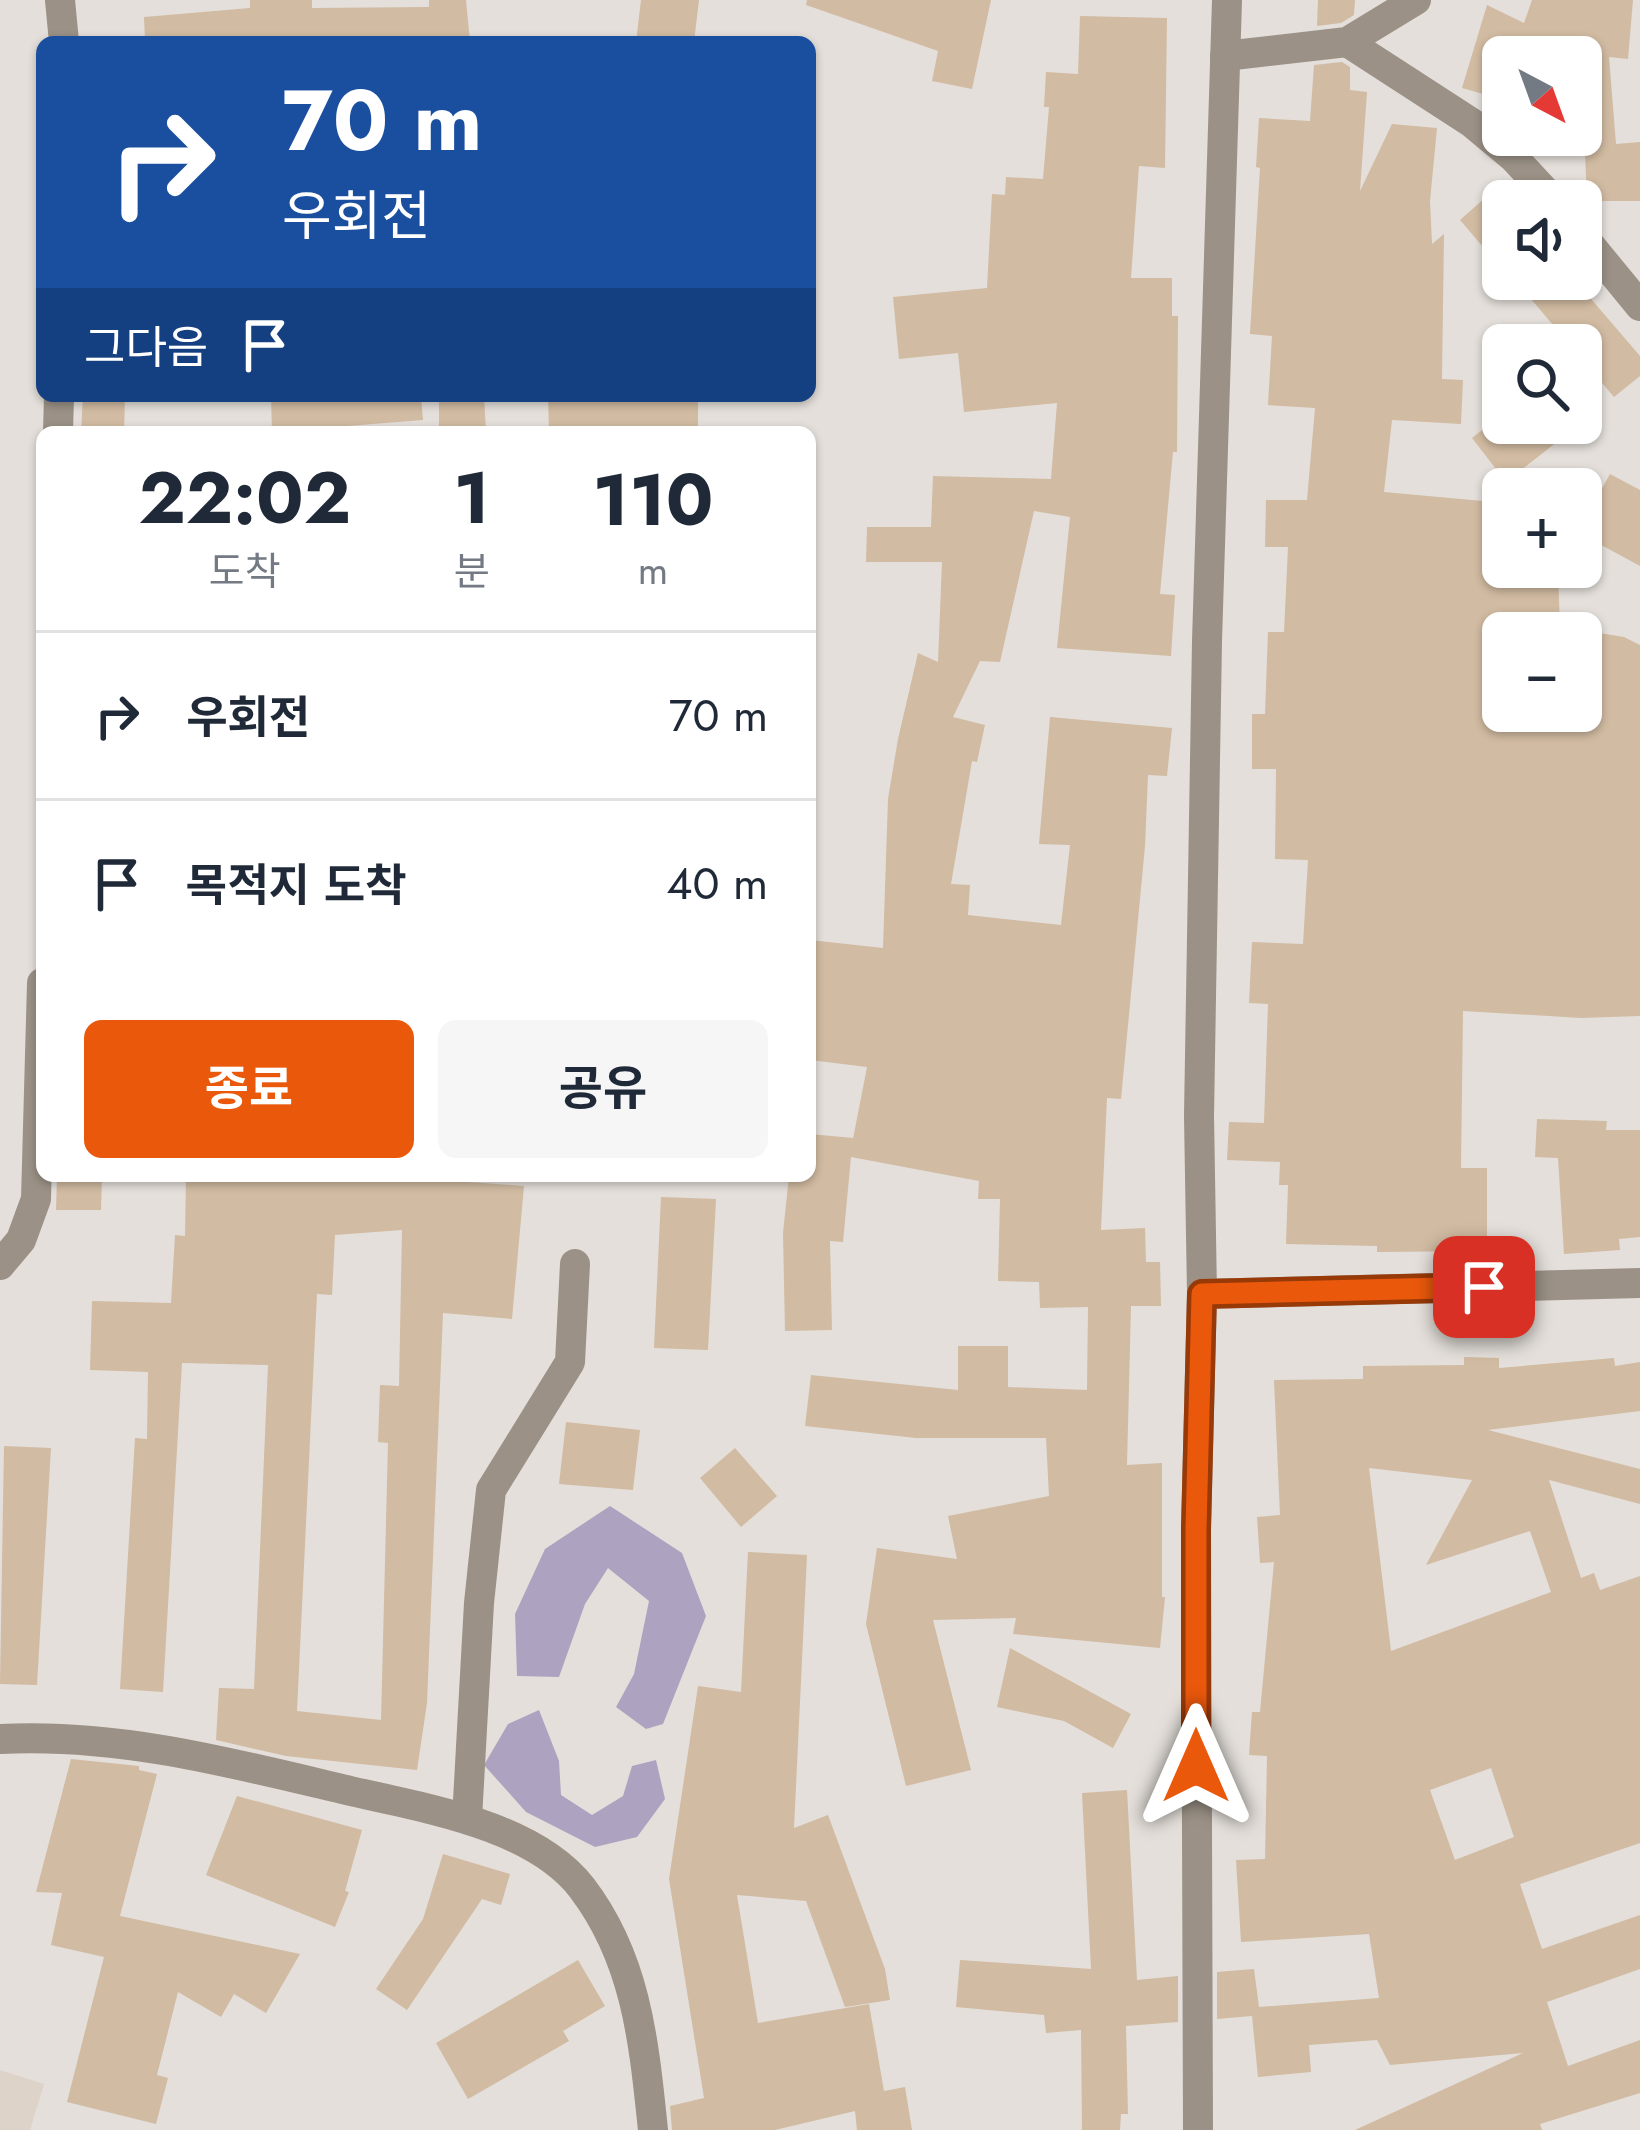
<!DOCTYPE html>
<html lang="ko">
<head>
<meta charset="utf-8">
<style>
	body { margin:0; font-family:Jost,"Noto Sans KR",sans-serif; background:#f6f6f7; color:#1f2937; height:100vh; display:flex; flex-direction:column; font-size:45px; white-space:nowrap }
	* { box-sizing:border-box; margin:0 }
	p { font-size:39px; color:#747a83 }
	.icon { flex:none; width:66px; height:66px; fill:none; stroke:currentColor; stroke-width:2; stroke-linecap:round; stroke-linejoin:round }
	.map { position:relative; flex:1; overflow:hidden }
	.drawer { position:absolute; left:36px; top:426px; width:780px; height:756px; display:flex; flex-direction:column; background:#fff; border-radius:18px; box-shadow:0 3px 9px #0004 }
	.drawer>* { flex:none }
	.hud { position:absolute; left:36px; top:36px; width:780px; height:366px; border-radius:18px; box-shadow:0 3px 9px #0004; background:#1a4fa0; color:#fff; overflow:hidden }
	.needle { width:78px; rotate:139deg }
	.fabs { position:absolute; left:1482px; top:36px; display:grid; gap:24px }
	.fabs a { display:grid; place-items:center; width:120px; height:120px; border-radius:18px; background:#fff; box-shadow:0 3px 9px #0004; font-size:60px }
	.pin { position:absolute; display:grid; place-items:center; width:102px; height:102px; color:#fff; margin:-51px; border-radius:24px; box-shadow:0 6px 18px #0006 }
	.me { position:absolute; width:132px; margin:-66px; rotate:0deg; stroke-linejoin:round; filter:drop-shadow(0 0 9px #0008) }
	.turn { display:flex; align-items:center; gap:42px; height:252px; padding:0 48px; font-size:54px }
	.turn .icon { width:156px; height:156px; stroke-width:2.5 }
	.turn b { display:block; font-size:84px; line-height:102px }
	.then { display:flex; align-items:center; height:114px; padding:0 48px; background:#0003; gap:24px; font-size:45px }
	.eta { display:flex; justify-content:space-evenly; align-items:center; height:204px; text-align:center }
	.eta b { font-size:72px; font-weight:700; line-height:84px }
	.button { display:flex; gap:24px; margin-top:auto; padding:24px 48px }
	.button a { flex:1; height:138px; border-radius:18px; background:#ea580c; color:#fff; font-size:48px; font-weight:700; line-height:138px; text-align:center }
	.button a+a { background:#f6f6f7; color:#1f2937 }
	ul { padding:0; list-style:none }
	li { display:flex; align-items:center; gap:36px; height:168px; padding:0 48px; border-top:3px solid #e0e1e3 }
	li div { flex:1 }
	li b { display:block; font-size:45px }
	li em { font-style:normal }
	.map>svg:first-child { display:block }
	.built { fill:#ddd3c8 }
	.forest { fill:#ada3c0 }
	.building { fill:#d1bba2; fill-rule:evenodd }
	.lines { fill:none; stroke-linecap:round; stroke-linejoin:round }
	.minor { stroke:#9b9186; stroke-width:30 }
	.route-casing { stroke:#983908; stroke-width:30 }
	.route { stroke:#ea580c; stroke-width:21 }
</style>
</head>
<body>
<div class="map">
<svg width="1640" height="2130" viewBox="0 0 1640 2130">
	<rect width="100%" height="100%" fill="#e4dfda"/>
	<polygon class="built" points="0,2070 44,2084 30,2130 0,2130"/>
	<g class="forest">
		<polygon points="610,1506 682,1553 706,1616 663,1724 646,1729 616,1707 634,1674 649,1601 608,1568 585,1604 559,1677 517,1676 515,1614 545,1549"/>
		<polygon points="539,1710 559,1761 561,1795 592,1815 623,1796 632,1766 656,1760 665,1799 637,1837 595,1847 526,1812 484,1765 508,1724"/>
	</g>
	<g class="building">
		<polygon points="250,0 312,0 312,8 429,7 429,0 466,0 470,42 145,42 144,17 250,8"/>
		<polygon points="641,0 699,0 694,42 636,42"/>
		<polygon points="807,0 991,0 972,89 932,81 938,51 806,5"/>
		<polygon points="1318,0 1355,0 1354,15 1341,23 1317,26"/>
		<polygon points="1532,0 1633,0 1628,59 1609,57 1616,144 1640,142 1640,201 1587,201 1581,57 1503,57 1494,97 1462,88 1487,5 1524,23"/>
		<polygon points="1080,16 1167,18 1165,168 1139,166 1131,278 1172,278 1172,316 1178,316 1177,452 1173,452 1160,594 1175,595 1171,656 1057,648 1070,517 1034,511 1000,662 980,661 953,717 985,725 977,762 972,761 951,884 970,885 968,915 1061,925 1070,845 1039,844 1050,717 1172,728 1167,776 1148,775 1145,846 1121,1099 1107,1098 1101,1230 1145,1228 1146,1262 1160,1262 1161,1306 1131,1306 1127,1465 1162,1463 1162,1597 1165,1597 1160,1648 1013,1634 1016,1618 933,1620 971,1770 906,1786 866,1624 877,1548 957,1559 948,1516 1049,1496 1046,1438 916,1438 805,1426 811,1375 958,1390 958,1346 1008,1346 1008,1387 1087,1390 1088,1307 1040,1308 1039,1282 998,1281 1000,1199 978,1199 979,1181 851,1157 843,1242 830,1241 832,1330 785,1331 783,1233 789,1176 810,1176 810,1134 853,1138 852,1144 867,1067 810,1060 810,940 883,948 888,799 898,739 918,653 938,662 942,562 866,562 867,527 931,527 933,476 1051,479 1057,403 964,412 958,353 899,359 893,297 987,288 992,194 1005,195 1006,177 1043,179 1049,107 1044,107 1046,72 1078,74"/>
		<polygon points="1342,62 1350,67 1350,90 1367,92 1360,191 1392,124 1437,128 1430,201 1432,244 1444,234 1442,379 1463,380 1461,424 1392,420 1384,492 1494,502 1488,558 1502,557 1502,574 1558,572 1560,627 1505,629 1503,633 1503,711 1581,711 1581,630 1624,637 1640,645 1640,1016 1581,1018 1463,1011 1461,1168 1487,1168 1487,1251 1377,1252 1377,1246 1286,1244 1288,1185 1279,1185 1280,1162 1227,1160 1229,1122 1264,1123 1268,1004 1249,1003 1252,942 1303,944 1308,860 1275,859 1276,769 1252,769 1252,714 1265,714 1268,632 1284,632 1288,547 1265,547 1266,500 1307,500 1315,408 1268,405 1272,336 1250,334 1260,168 1256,167 1259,118 1310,121 1314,65"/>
		<polygon points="1503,182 1503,231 1484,248 1460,220"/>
		<polygon points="1514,279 1574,279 1640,356 1640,376 1614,397 1581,358 1581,345 1570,345"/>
		<polygon points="83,396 125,396 124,432 81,432"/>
		<polygon points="271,396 421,396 423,420 272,432"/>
		<polygon points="439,396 484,396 486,432 439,432"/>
		<polygon points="548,396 698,396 698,426 549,432"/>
		<polygon points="1491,423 1581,423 1506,482 1472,438"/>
		<polygon points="1610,474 1640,490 1640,566 1581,534 1581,526"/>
		<polygon points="1537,1119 1607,1121 1606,1130 1640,1130 1640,1237 1619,1239 1620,1250 1564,1254 1558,1158 1535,1157"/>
		<polygon points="57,1176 102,1176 101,1210 56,1210"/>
		<path d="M 186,1176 L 454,1176 L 454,1181 L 524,1186 L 512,1319 L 443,1313 L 427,1703 L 417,1770 L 286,1756 L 216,1740 L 219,1688 L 254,1689 L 268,1365 L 182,1363 L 163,1692 L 120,1689 L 135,1438 L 147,1439 L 148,1372 L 90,1370 L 92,1301 L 171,1303 L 175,1235 L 185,1236 ZM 402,1230 L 399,1386 L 380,1385 L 378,1442 L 388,1443 L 381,1720 L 297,1711 L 317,1294 L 332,1295 L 335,1235 Z"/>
		<polygon points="661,1197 716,1199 708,1350 654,1348"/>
		<path d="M 1464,1357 L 1499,1358 L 1499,1368 L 1614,1358 L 1615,1366 L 1640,1362 L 1640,1411 L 1488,1430 L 1640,1469 L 1640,1504 L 1549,1480 L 1581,1578 L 1594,1573 L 1600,1590 L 1640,1576 L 1640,1843 L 1520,1884 L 1542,1949 L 1640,1915 L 1640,1969 L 1547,2002 L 1568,2066 L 1640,2040 L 1640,2093 L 1540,2124 L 1542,2130 L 1355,2130 L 1523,2053 L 1390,2065 L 1377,2040 L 1309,2045 L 1311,2072 L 1258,2077 L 1252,2016 L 1217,2019 L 1217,1972 L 1254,1969 L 1259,2007 L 1379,1998 L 1369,1934 L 1241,1942 L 1236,1860 L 1265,1859 L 1267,1756 L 1249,1755 L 1252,1712 L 1260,1712 L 1274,1562 L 1260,1563 L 1257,1517 L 1280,1515 L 1274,1380 L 1363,1379 L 1363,1366 L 1464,1365 ZM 1369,1468 L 1472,1480 L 1426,1565 L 1530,1531 L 1551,1592 L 1391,1651 ZM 1491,1768 L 1514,1837 L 1455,1860 L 1430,1790 Z"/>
		<polygon points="566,1422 640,1430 633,1490 559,1484"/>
		<polygon points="4,1446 51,1448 37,1685 0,1684"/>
		<polygon points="735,1448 777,1496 741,1527 700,1478"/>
		<polygon points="748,1552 807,1555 794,1828 828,1815 885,1969 890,2000 845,2007 806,1901 737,1895 758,2023 869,2004 884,2091 905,2087 912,2130 857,2130 855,2111 775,2130 672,2130 670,2106 704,2098 669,1879 698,1686 741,1692"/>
		<polygon points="1010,1648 1131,1714 1113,1748 1064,1721 997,1707"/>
		<polygon points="71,1759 139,1766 139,1770 157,1774 120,1916 300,1954 266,2013 234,1994 221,2017 178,1992 157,2075 168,2078 156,2124 67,2102 104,1957 51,1945 62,1893 36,1892"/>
		<polygon points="1127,1790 1137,1980 1178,1976 1178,2022 1126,2026 1128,2114 1121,2114 1120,2130 1082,2130 1081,2030 1046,2033 1044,2015 956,2007 960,1960 1091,1969 1082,1793"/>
		<polygon points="237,1796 362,1830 345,1891 349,1892 335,1927 206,1875"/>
		<polygon points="443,1854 510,1874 501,1905 482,1899 407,2010 376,1989 423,1919"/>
		<polygon points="578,1960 605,2006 563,2031 569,2041 468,2099 436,2043"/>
	</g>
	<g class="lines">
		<g class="minor">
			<polyline points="60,0 64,42"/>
			<polyline points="1347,42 1472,123 1514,158 1554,201"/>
			<polyline points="1225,56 1347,42 1416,0"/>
			<polyline points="1581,234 1640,306"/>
			<polyline points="58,432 59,396"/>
			<polyline points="0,1265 21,1240 36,1199 42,983"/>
			<polyline points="1202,1294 1640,1283"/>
			<path d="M 0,1739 C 117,1733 229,1762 342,1789 C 417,1807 532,1823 582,1888 C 637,1960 644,2044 653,2130"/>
			<polyline points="467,1819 479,1603 491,1490 570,1362 575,1264"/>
			<polyline points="1198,2130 1196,1529 1202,1294 1199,1116 1207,641 1227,0"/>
		</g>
	</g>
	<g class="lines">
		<defs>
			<polyline id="route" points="1196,1766 1196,1529 1202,1294 1484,1287"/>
		</defs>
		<use href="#route" class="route-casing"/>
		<use href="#route" class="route"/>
	</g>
</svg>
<div class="fabs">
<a><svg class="needle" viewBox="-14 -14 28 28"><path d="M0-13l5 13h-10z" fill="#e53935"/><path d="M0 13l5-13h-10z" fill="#747a83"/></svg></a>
<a><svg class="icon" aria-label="sound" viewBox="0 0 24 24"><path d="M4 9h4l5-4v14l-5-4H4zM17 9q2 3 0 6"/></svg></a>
<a><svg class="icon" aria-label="search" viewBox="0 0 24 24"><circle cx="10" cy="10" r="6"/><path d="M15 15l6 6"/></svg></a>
<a>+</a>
<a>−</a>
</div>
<div class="pin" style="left:1484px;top:1287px;background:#d93025"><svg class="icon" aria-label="arrive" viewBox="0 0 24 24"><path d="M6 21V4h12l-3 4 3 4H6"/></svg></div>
<svg class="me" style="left:1196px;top:1766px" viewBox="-20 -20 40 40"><path d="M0-17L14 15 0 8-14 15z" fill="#ea580c" stroke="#fff" stroke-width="4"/></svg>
<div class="hud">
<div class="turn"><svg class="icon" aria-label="right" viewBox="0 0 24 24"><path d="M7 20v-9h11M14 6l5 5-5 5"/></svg><div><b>70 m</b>우회전</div></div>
<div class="then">그다음<svg class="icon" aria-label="arrive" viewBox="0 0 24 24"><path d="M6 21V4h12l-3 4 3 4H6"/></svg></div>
</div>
<section class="drawer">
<div class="eta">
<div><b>22:02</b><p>도착</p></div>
<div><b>1</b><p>분</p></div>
<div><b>110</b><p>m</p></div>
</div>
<ul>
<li><svg class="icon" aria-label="right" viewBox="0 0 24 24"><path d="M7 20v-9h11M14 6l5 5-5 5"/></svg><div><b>우회전</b></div><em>70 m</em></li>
<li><svg class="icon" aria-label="arrive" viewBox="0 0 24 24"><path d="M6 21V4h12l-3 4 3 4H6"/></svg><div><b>목적지 도착</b></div><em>40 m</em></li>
</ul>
<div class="button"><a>종료</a><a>공유</a></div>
</section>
</div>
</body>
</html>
